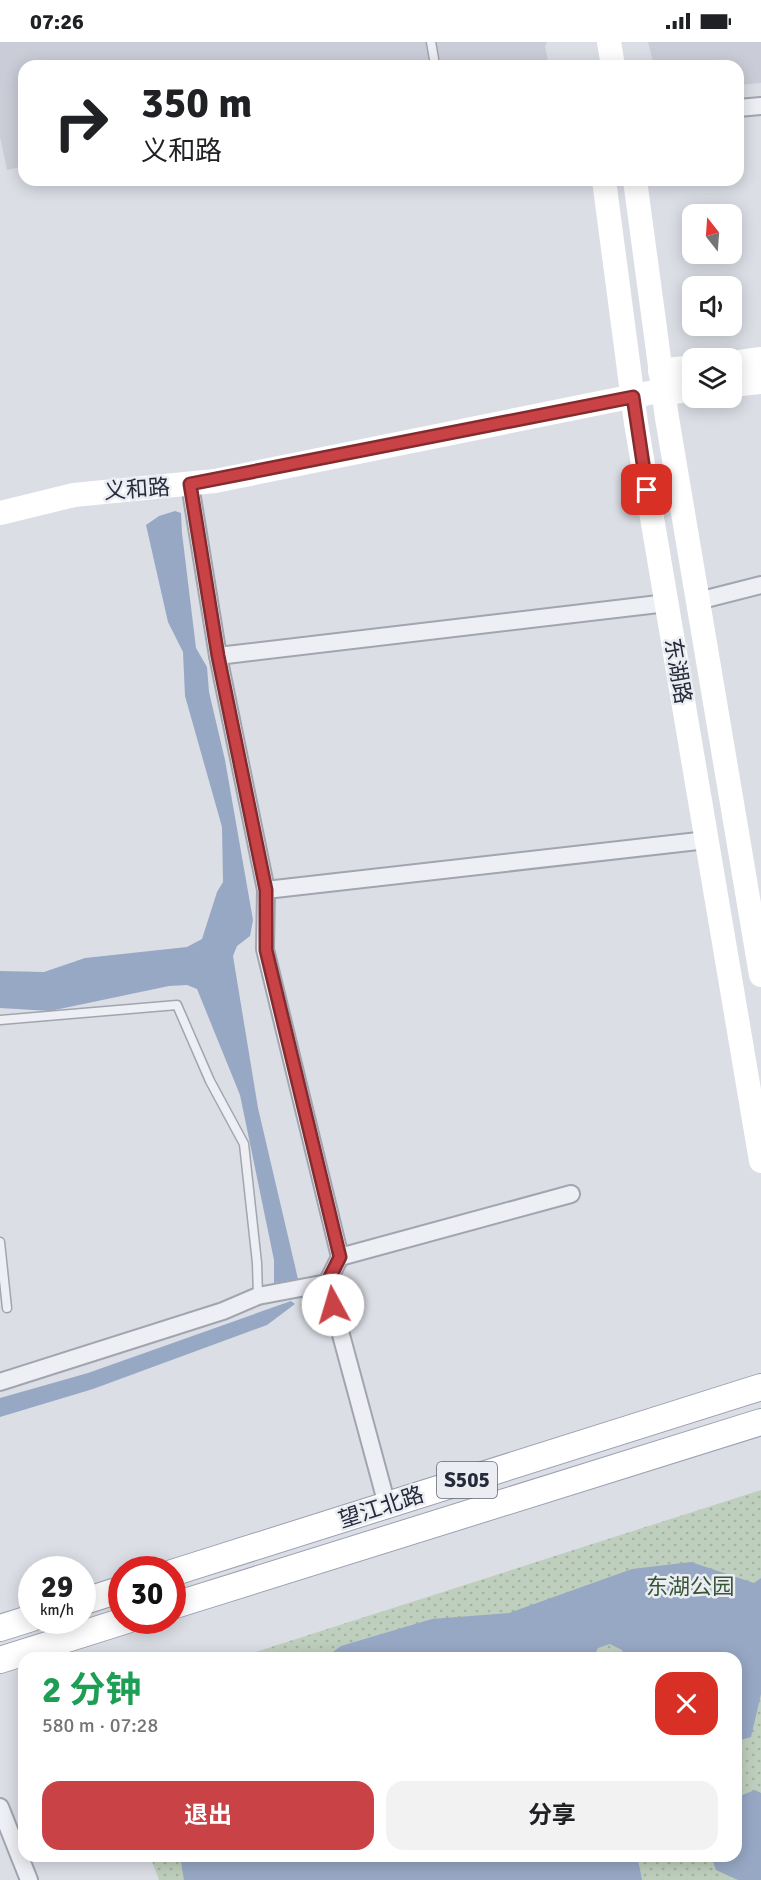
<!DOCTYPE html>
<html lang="zh">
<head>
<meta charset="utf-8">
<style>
	body { margin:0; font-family:Signika,"Noto Sans SC",sans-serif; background:#f2f2f2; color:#202124; height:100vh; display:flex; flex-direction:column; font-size:22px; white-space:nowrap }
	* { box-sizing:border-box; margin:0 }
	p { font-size:20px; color:#757577 }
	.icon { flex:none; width:33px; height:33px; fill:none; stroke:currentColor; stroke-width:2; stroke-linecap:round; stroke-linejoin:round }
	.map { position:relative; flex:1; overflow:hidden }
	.panel { position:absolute; left:18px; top:1610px; width:724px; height:210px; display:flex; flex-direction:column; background:#fff; border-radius:18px; box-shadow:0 3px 15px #0003 }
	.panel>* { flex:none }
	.guide { position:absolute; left:18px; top:18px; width:726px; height:126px; border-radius:18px; box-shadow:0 3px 15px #0003; background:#fff; color:#202124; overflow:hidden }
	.needle { width:39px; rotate:343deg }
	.fabs { position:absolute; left:682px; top:162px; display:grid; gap:12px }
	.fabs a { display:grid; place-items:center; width:60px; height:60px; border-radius:12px; background:#fff; box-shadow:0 3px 15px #0003; font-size:30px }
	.speed { position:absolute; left:18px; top:1514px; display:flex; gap:12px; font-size:30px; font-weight:700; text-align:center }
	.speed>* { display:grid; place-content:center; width:78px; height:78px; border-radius:50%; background:#fff; box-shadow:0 3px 15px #0003; line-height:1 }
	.speed small { font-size:15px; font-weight:400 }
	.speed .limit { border:9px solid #d22; background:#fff; color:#111 }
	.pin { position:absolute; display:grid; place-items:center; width:51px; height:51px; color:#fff; margin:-26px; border-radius:12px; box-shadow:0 3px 9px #0006 }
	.me { position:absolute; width:66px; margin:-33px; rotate:354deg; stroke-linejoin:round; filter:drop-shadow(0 0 4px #0008) }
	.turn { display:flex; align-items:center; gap:21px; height:126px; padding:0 24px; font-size:27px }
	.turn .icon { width:78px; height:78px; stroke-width:2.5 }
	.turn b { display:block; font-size:42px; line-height:51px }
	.round { display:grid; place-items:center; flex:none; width:63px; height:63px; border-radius:18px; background:#f2f2f2 }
	.headline { display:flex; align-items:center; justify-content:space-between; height:102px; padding:0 24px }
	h1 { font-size:36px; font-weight:700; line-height:45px; color:#1e9e55 }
	.button { display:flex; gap:12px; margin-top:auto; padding:12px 24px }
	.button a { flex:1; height:69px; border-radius:18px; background:#c94246; color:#fff; font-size:24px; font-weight:700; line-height:69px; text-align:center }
	.button a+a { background:#f2f2f2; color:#202124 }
	.status { display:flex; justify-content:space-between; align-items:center; height:42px; padding:0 30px; background:#fff; direction:ltr }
	.status svg { height:16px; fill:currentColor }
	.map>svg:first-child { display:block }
	.built { fill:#cacdd7 }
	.park { fill:url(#park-dots) }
	.water { fill:#97a8c5 }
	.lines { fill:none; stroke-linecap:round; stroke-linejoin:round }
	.lane-casing { stroke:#a1a5af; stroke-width:11 }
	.street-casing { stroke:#a1a5af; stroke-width:20 }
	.primary-casing { stroke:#9ba1b1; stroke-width:28 }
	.lane { stroke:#eeeff4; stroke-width:8 }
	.street { stroke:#eeeff4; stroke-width:16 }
	.secondary { stroke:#fff; stroke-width:24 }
	.primary { stroke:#fff; stroke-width:26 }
	.route-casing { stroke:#832b2e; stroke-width:15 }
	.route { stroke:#c94246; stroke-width:10 }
	.labels { text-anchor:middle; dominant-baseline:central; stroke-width:5; stroke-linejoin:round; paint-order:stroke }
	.shield { fill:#ebedf3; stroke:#616572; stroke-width:1.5 }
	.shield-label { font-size:21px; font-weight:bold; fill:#262b3b }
	.street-label { font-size:22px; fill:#262b3b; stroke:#ebedf3 }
	.park-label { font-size:22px; fill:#365634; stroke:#ebedf3 }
</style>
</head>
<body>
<div class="status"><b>07:26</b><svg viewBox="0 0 49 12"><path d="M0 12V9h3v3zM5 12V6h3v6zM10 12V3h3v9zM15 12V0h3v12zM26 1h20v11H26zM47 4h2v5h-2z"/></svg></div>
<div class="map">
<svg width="761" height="1838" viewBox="0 0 761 1838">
	<defs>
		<pattern id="park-dots" width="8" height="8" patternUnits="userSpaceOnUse" patternTransform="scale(1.5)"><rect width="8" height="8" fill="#bfcfbd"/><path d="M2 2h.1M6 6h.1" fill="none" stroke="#a4b2a3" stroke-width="1.8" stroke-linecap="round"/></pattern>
	</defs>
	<rect width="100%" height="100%" fill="#dbdee5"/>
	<g class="built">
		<polygon points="0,0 547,0 545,4 549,24 24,24 24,124 7,128 0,95"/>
		<polygon points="648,0 761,0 761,41 738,43 738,24 654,24"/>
	</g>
	<polygon class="park" points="761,1448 761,1838 159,1838 150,1814 736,1814 736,1616 240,1615"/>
	<g class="water">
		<polygon points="175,469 181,471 182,491 196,606 207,625 209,650 225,718 253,878 250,894 237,904 233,914 258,1066 298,1237 274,1241 274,1218 240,1053 197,947 187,943 169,944 50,969 0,966 0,929 44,930 85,916 187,905 202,897 217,850 223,840 222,785 185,654 183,610 168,580 146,483 159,474"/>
		<polygon points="291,1259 295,1262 267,1283 93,1347 0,1375 0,1356 88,1331"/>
		<polygon points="691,1520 754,1541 761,1536 761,1652 751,1695 737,1699 736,1616 624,1615 622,1608 610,1602 598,1606 593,1616 326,1615 341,1604 432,1577 509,1571 632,1527"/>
		<polygon points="755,1748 761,1751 761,1838 738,1838 716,1828 711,1814 736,1814 737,1755"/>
		<polygon points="180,1814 632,1814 638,1818 642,1838 184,1838"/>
	</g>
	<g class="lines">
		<defs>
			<g id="lane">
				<polyline points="431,0 434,17"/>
				<polyline points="0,978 177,963 210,1039 244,1102 257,1221 258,1254"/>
				<polyline points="0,1200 7,1266"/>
			</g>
			<g id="street">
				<polyline points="738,66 761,64"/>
				<polyline points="190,443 218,614 266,848 265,907 340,1215 327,1241 387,1463"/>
				<polyline points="698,559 761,543"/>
				<polyline points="218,614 667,561"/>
				<polyline points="266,848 707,798"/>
				<polyline points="340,1215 571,1152"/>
				<polyline points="0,1340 223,1269 258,1254 327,1241"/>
				<polyline points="0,1765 29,1838"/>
			</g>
			<g id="primary">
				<polyline points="172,1531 761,1345"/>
				<polyline points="82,1560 122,1547"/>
				<polyline points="172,1564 761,1380"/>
				<polyline points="0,1586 32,1576"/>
				<polyline points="0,1618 127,1578"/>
			</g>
		</defs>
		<use href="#lane" class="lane-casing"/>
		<use href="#street" class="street-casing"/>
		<use href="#primary" class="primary-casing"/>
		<use href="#lane" class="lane"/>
		<use href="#street" class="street"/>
		<g class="secondary">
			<polyline points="609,0 613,24"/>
			<polyline points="604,138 636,381 761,1119"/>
			<polyline points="635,138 667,376 761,933"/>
			<polyline points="732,321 761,317"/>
			<polyline points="660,329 693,325"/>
			<polyline points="732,343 761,340"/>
			<polyline points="663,351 693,348"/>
			<polyline points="0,471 74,453 215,439 649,351"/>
		</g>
		<use href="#primary" class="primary"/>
	</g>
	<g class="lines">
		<defs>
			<polyline id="route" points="333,1263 327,1241 340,1215 266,908 266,848 218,614 190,442 633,355 647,448"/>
		</defs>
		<use href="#route" class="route-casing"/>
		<use href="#route" class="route"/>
	</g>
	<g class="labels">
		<rect class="shield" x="437" y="1420" width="60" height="36" rx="4.5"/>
		<g class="shield-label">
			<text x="467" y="1438">S505</text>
		</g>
		<g class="street-label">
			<text transform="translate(137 447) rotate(-4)">义和路</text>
			<text transform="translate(678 629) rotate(80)">东湖路</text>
			<text transform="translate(381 1465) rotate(-18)">望江北路</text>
		</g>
		<g class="park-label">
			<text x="690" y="1544">东湖公园</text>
		</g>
	</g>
</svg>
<div class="fabs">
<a><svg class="needle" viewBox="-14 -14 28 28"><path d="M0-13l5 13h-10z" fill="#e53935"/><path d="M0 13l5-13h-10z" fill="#757577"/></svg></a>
<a><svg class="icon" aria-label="sound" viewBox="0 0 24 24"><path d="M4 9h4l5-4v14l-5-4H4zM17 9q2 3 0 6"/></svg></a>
<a><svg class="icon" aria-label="layers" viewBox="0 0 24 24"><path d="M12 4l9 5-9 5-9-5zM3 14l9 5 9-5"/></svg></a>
</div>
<div class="speed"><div>29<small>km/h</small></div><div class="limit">30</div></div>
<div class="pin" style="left:647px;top:448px;background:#d93025"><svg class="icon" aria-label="arrive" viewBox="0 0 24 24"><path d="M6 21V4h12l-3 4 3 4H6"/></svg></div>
<svg class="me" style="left:333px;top:1263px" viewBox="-20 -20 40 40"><circle r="19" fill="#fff"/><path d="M0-13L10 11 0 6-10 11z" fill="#c94246"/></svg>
<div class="guide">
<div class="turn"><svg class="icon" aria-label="right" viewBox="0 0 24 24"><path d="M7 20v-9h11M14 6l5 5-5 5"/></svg><div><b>350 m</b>义和路</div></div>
</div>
<section class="panel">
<div class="headline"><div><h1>2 分钟</h1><p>580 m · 07:28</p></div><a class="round" style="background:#d93025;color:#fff"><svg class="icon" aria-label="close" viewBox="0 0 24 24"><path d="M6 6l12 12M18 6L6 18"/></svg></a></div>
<div class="button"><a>退出</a><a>分享</a></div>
</section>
</div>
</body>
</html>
